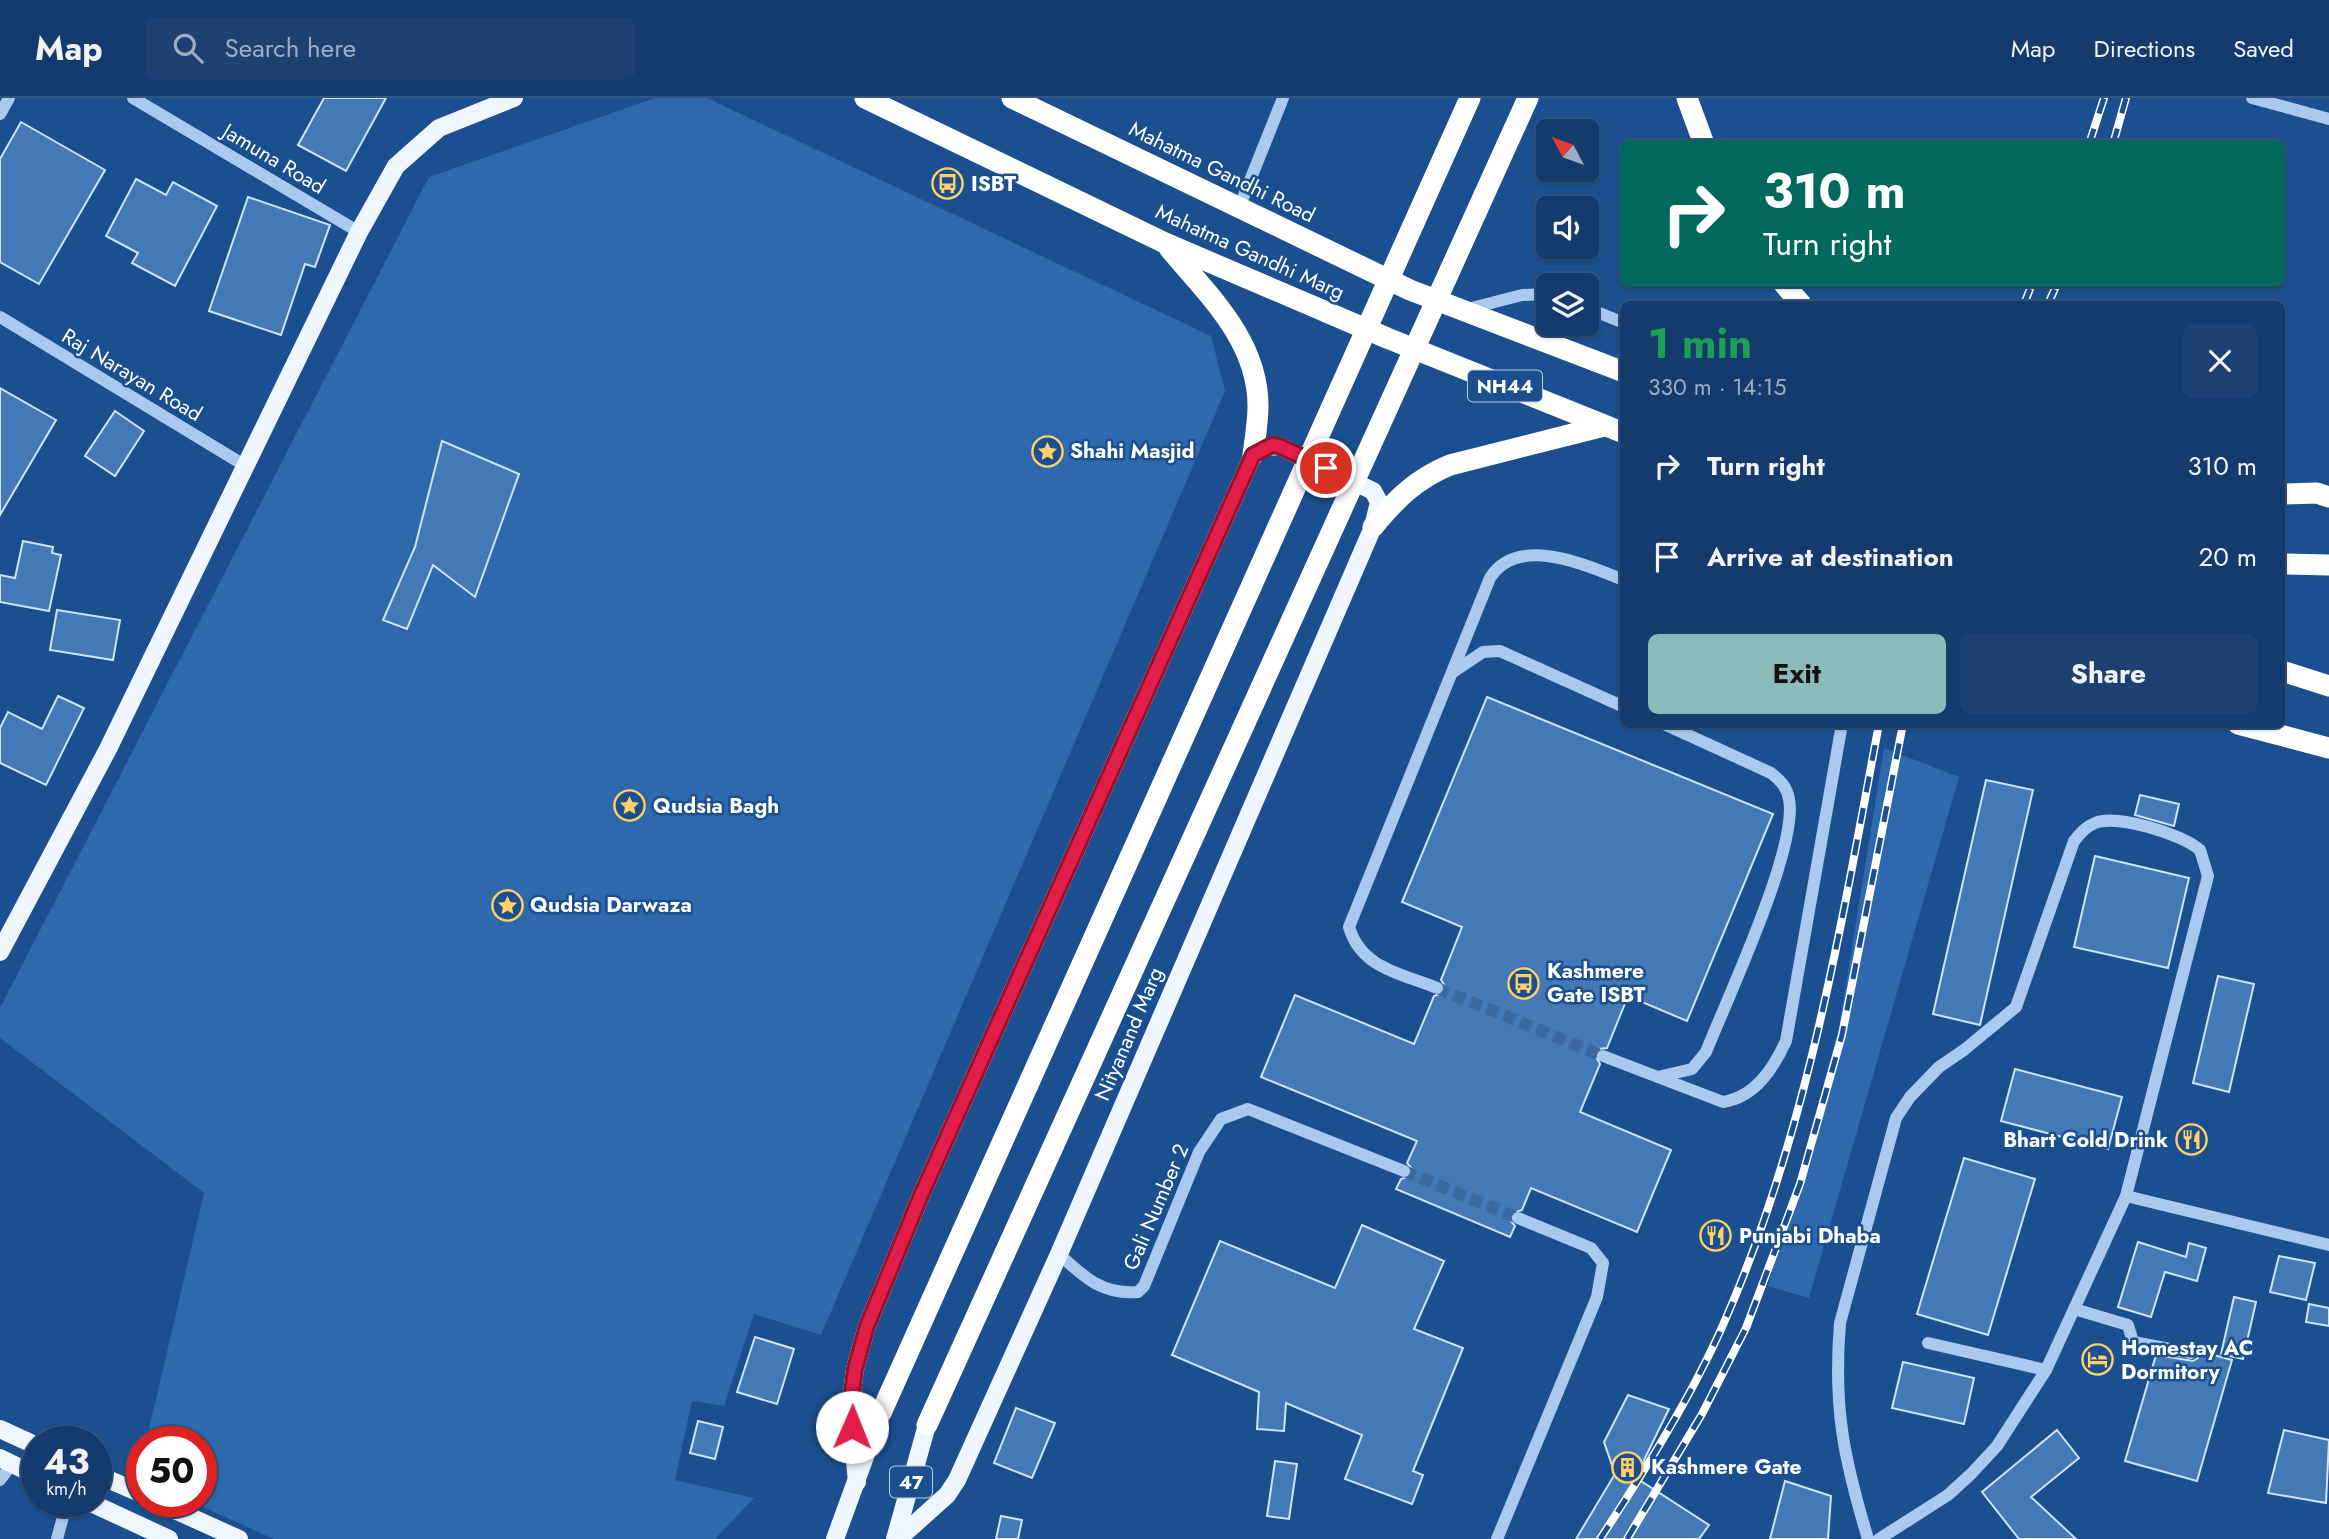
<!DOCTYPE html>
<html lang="en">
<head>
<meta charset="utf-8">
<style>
	body { margin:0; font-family:Jost,sans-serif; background:#1d4271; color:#f1f3f6; height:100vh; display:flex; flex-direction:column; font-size:26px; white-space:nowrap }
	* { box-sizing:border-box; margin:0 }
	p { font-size:23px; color:#9dadc1 }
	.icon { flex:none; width:38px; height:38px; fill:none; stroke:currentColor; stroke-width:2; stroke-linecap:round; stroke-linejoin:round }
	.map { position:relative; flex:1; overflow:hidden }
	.sheet { position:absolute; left:1620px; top:203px; width:665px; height:427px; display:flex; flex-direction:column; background:#143b6b; border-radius:10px; box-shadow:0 2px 5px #0004,0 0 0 2px #33557e }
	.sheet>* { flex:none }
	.guide { position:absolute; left:1620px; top:42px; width:665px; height:147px; border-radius:10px; box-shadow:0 2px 5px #0004,0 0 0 2px #33557e; background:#00695c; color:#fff; overflow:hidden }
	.needle { width:46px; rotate:311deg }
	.buttons { position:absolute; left:1536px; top:21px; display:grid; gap:14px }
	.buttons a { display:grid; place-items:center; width:63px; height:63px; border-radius:10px; background:#143b6b; box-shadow:0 2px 5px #0004,0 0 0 2px #33557e; font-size:35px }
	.speed { position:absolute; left:21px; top:1328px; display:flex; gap:14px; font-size:35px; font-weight:700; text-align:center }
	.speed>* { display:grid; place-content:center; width:91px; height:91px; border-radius:50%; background:#143b6b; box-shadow:0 2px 5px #0004,0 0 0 2px #33557e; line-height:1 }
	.speed small { font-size:18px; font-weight:400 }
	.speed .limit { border:10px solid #d22; background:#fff; color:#111 }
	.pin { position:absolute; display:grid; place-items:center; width:60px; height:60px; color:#fff; margin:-30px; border:4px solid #fff; border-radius:50%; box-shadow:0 2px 7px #0007 }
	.me { position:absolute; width:77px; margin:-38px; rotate:1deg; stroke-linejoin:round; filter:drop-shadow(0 0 5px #0008) }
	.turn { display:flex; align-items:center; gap:24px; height:147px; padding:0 28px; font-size:32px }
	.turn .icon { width:91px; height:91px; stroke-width:2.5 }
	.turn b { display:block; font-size:49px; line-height:60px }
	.round { display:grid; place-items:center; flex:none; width:74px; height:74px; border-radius:10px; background:#1d4271 }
	.summary { display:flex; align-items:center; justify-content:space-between; height:119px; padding:0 28px }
	h1 { font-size:42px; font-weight:700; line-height:52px; color:#1e9e55 }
	.primary-button { display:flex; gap:14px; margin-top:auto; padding:14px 28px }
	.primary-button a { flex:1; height:80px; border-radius:10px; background:#8bbbb9; color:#111; font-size:28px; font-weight:700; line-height:80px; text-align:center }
	.primary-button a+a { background:#1d4271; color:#f1f3f6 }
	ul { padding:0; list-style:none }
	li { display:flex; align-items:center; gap:21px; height:91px; padding:0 28px }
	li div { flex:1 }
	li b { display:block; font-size:26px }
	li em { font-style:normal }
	header { display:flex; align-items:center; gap:42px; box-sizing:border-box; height:98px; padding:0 35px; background:#143b6b; border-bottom:2px solid #33557e }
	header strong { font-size:33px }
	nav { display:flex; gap:38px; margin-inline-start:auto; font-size:24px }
	.search { width:490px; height:63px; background:#1d4271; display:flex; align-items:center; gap:18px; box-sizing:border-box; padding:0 24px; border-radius:10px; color:#9dadc1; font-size:26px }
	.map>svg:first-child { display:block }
	.green { fill:#2e69ad }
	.building { fill:#4478b7; stroke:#cfe3fa; stroke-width:2 }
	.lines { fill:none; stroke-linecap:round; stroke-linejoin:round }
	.minor-tunnel { stroke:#3d69a0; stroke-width:12; stroke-dasharray:12 6; stroke-linecap:butt }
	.minor { stroke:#a9c9ee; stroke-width:12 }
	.major { stroke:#f0f6ff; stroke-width:18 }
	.highway { stroke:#fff; stroke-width:21 }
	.rail-casing { stroke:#fff; stroke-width:8 }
	.rail { stroke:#1b4f8f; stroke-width:5; stroke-dasharray:16; stroke-linecap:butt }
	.highway-bridge { stroke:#fff; stroke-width:21 }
	.route-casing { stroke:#92132f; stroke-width:18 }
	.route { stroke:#e11d48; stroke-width:12 }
	.labels { text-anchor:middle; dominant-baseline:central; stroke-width:5; stroke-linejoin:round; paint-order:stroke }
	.shield { fill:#1b4f8f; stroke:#bbcadd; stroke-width:2 }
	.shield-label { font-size:19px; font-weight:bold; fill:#fff }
	.street-label { font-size:21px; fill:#fff; stroke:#1b4f8f }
	.poi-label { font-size:21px; font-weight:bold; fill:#fff; stroke:#1b4f8f; text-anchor:start }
</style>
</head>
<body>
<header>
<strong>Map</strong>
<div class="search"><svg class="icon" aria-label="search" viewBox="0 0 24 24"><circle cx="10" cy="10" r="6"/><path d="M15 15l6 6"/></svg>Search here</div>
<nav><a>Map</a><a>Directions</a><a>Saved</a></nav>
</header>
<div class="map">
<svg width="2329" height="1441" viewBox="0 0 2329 1441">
	<rect width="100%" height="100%" fill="#1b4f8f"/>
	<g class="green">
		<polygon points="655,0 707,0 1211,238 1225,293 821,1237 754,1216 724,1308 692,1303 675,1382 754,1400 715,1441 274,1441 192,1404 201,1404 201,1344 146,1344 204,1095 0,940 0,910 429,79"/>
		<polygon points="1884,650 1959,679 1809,1200 1768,1188 1839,930"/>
	</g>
	<g class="building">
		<polygon points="324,0 386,0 346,73 298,47"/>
		<polygon points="21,24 105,72 39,186 0,164 0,61"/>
		<polygon points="136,81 166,97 173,84 217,108 175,188 132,165 138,155 106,138"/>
		<polygon points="248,99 330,127 315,169 305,166 281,237 209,213"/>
		<polygon points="0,290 56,322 0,417"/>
		<polygon points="115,313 144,333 115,378 85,358"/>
		<polygon points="442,343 519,376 475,499 433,467 407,531 383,522 415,449"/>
		<polygon points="23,443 53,449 52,455 61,457 49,513 0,504 0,477 15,480"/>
		<polygon points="57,512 120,522 113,562 50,552"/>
		<polygon points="58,598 84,610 46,687 0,665 0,630 8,614 42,631"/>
		<polygon points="1487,599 1773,716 1687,923 1628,898 1607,950 1598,951 1595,956 1600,966 1580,1014 1671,1052 1637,1134 1531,1090 1522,1112 1510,1116 1510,1122 1515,1128 1510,1139 1396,1091 1401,1081 1412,1077 1412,1071 1407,1065 1417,1043 1261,979 1295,897 1414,946 1434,898 1445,894 1445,888 1441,882 1462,829 1402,804"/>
		<polygon points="1986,682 2033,692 1980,927 1933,916"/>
		<polygon points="2140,697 2179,706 2174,728 2135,717"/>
		<polygon points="2095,758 2189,780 2168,870 2074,849"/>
		<polygon points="2218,878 2254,886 2229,994 2193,985"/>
		<polygon points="2015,971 2122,999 2108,1051 2001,1023"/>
		<polygon points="1964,1060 2035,1081 1988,1237 1917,1216"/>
		<polygon points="1362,1127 1444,1163 1414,1231 1463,1250 1413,1373 1423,1377 1412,1406 1345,1381 1362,1337 1286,1305 1284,1333 1257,1331 1259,1294 1172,1257 1220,1143 1335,1190"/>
		<polygon points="2138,1144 2186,1159 2189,1145 2206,1150 2197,1183 2165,1174 2151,1219 2118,1209"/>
		<polygon points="2279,1158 2315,1165 2306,1202 2270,1194"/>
		<polygon points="2234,1199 2256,1204 2243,1261 2221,1256"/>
		<polygon points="2309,1206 2329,1210 2329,1228 2306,1224"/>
		<polygon points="755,1239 794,1251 777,1306 737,1294"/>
		<polygon points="2199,1253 2232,1262 2197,1383 2125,1363 2156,1257 2193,1263 2198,1260"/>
		<polygon points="1903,1264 1974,1280 1964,1326 1892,1310"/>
		<polygon points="1628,1297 1669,1311 1644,1362 1641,1383 1709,1427 1699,1441 1576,1441 1615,1376 1604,1344"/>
		<polygon points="1016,1310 1055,1325 1032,1380 994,1365"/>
		<polygon points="698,1323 723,1329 715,1361 690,1355"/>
		<polygon points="2057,1332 2079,1360 2031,1399 2076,1441 2019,1441 1982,1394"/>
		<polygon points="2284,1332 2329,1342 2326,1405 2268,1395"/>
		<polygon points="1275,1363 1297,1366 1289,1421 1267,1418"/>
		<polygon points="1785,1383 1831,1398 1828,1441 1770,1441"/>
		<polygon points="1001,1418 1022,1422 1018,1441 996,1441"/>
	</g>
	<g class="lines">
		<g class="minor-tunnel">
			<polyline points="1437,890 1603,958"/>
			<polyline points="1404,1073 1518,1120"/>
		</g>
		<g class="minor">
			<polyline points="133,0 359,134"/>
			<polyline points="2252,0 2329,21"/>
			<polyline points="0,16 9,0"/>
			<polyline points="1239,110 1283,0"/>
			<polyline points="1587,210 1624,225"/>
			<polyline points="1464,212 1522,197 1549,196"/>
			<polyline points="0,219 244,367"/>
			<polyline points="1453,574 1483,554 1500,553 1624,609"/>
			<path d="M 1437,890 C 1400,875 1361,870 1349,829 L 1490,480 C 1518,436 1585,467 1624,482"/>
			<path d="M 1603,958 L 1723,1004 C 1755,999 1773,971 1786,943 L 1842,626"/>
			<path d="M 1658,979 L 1692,971 L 1706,954 C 1726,903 1799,749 1789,701 C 1787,689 1780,682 1771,675 L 1664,626"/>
			<polyline points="2126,1098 2329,1147"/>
			<path d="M 1059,1156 C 1084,1179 1102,1197 1138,1194 L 1144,1188 L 1199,1054 L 1221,1021 L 1248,1011 L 1404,1073"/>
			<polyline points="2074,1211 2128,1227 2133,1244 2191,1255"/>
			<polyline points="1928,1245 2046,1272"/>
			<polyline points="0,1382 12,1366"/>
			<polyline points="57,1441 67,1404"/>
			<polyline points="1497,1441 1597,1199 1603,1165 1591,1150 1518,1120"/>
			<path d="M 1868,1441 C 1844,1361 1833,1310 1840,1225 L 1896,1020 L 1910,999 L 1939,969 L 1964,952 L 2016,909 L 2074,743 C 2080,736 2085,729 2095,725 C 2117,716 2182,736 2200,752 L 2208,778 L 2126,1098 L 2046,1272 L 1997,1348 L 1971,1376 L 1948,1397 L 1879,1441"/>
		</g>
		<g class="major">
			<polyline points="0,854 108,651 359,134 396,68 439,30 514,0"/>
			<polyline points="0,1331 37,1348"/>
			<polyline points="0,1360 37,1378"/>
			<polyline points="96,1376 142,1396"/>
			<polyline points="857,1384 850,1311 855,1271 867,1228 922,1095 1253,357 1267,349 1279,348 1373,393 1379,404 1373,429 1059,1156 957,1382 947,1397 898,1441"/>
			<polyline points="89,1404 169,1441"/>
			<polyline points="157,1404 239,1441"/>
			<polyline points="835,1441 881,1315"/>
			<polyline points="895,1441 927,1327"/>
		</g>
		<g class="highway">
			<polyline points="865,0 1165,145 1387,240 1624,335"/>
			<polyline points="1012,0 1410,192 1624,274"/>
			<polyline points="1687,0 1704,46"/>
			<path d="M 1169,150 C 1208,197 1258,242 1258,308 C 1258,324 1255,341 1253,357"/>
			<polyline points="1784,186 1801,206"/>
			<polyline points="2282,396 2317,395 2329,399"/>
			<path d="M 1373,429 C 1396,401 1416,381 1450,367 L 1604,328"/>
			<polyline points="2282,466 2329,467"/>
			<polyline points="2282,573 2329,588"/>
			<polyline points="2238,626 2329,650"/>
		</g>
		<defs>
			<g id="rail">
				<polyline points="2089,46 2104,0"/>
				<polyline points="2113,46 2126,0"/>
				<polyline points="2024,206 2032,186"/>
				<polyline points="2048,206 2057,186"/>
				<path d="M 1600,1441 C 1645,1372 1693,1297 1726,1220 C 1808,1032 1841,827 1879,626"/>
				<polyline points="1627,1441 1702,1316 1746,1230 1800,1086 1842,937 1903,626"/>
			</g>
		</defs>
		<use href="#rail" class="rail-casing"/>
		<use href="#rail" class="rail"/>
		<g class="highway-bridge">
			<polyline points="881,1315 1470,0"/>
			<polyline points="927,1327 1528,0"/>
		</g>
	</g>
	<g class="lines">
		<defs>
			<polyline id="route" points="852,1329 850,1311 855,1271 867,1228 922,1095 1253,357 1272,347 1279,348 1326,370"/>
		</defs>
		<use href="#route" class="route-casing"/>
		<use href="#route" class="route"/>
	</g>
	<defs>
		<symbol id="bus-ring" viewBox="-11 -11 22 22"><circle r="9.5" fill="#1b4f8f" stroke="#ffd166" stroke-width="1.5"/><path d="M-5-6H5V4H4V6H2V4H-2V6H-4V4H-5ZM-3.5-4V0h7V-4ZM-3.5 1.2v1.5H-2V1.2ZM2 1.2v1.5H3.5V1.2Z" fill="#ffd166"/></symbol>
		<symbol id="sight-ring" viewBox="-11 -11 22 22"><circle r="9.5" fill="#1b4f8f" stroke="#ffd166" stroke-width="1.5"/><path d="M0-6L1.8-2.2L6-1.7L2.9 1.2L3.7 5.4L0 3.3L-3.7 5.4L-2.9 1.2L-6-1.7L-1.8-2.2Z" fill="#ffd166"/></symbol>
		<symbol id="restaurant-ring" viewBox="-11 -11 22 22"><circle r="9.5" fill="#1b4f8f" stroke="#ffd166" stroke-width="1.5"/><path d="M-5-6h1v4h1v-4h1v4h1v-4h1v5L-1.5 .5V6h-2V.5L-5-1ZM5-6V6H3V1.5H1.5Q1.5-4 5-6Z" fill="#ffd166"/></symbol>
		<symbol id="hotel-ring" viewBox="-11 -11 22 22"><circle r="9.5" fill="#1b4f8f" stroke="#ffd166" stroke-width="1.5"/><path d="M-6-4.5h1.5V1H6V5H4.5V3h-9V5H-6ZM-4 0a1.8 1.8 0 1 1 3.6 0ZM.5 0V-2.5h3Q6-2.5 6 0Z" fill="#ffd166"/></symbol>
		<symbol id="building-ring" viewBox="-11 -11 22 22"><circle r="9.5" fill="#1b4f8f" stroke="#ffd166" stroke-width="1.5"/><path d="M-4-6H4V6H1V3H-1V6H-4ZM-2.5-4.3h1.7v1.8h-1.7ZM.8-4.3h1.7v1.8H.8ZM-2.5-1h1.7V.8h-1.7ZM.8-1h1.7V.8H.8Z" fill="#ffd166"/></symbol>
	</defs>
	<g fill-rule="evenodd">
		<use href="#bus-ring" x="930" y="68" width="35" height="35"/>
		<use href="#sight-ring" x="1030" y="336" width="35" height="35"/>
		<use href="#sight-ring" x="612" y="690" width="35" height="35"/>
		<use href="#sight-ring" x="490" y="790" width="35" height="35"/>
		<use href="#bus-ring" x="1506" y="868" width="35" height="35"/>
		<use href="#restaurant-ring" x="2174" y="1024" width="35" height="35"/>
		<use href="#restaurant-ring" x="1698" y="1120" width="35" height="35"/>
		<use href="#hotel-ring" x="2080" y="1244" width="35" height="35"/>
		<use href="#building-ring" x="1610" y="1352" width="35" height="35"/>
	</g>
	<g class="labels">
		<g class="shield">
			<rect x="1468" y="272.5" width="74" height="31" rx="5"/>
			<rect x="890" y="1368.5" width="42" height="31" rx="5"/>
		</g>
		<g class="shield-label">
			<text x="1505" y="288">NH44</text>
			<text x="911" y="1384">47</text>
		</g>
		<g class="street-label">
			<text transform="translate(274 61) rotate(31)">Jamuna Road</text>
			<text transform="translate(1222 74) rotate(26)">Mahatma Gandhi Road</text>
			<text transform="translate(1250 154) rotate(24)">Mahatma Gandhi Marg</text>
			<text transform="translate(132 277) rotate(31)">Raj Narayan Road</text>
			<text transform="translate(1129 936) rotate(-67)">Nityanand Marg</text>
			<text transform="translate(1156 1109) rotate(-67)">Gali Number 2</text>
		</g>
		<g class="poi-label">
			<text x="971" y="86">ISBT</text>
			<text x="1070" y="353">Shahi Masjid</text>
			<text x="653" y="708">Qudsia Bagh</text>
			<text x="530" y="807">Qudsia Darwaza</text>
			<text x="1547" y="873">Kashmere<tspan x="1547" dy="24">Gate ISBT</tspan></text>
			<text x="2168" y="1042" text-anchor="end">Bhart Cold Drink</text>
			<text x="1739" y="1138">Punjabi Dhaba</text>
			<text x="2121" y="1250">Homestay AC<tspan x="2121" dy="24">Dormitory</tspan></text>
			<text x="1651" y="1369">Kashmere Gate</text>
		</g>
	</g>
</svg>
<div class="buttons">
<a><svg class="needle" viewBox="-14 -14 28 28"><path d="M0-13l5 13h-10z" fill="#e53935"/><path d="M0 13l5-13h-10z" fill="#9dadc1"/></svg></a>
<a><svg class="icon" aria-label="sound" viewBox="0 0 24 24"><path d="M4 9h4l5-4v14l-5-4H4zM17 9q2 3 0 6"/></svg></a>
<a><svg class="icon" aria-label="layers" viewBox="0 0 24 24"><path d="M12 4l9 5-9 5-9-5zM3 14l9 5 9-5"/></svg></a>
</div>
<div class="speed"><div>43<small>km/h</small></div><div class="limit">50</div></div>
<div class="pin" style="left:1326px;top:370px;background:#d93025"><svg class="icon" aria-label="arrive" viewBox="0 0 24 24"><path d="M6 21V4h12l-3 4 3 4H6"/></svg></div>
<svg class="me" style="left:852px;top:1329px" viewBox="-20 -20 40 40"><circle r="19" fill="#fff"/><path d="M0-13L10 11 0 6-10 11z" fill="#e11d48"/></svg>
<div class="guide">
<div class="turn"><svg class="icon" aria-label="right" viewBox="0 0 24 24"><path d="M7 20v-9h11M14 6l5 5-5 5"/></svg><div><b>310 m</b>Turn right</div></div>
</div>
<section class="sheet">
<div class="summary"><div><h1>1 min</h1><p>330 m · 14:15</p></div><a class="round"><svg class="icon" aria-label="close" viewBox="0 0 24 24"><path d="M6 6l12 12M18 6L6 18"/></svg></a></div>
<ul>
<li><svg class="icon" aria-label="right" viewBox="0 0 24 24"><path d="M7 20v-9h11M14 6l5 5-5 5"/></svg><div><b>Turn right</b></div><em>310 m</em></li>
<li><svg class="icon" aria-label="arrive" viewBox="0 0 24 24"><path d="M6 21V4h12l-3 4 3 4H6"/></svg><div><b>Arrive at destination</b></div><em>20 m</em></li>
</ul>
<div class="primary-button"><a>Exit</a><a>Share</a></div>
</section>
</div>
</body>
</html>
